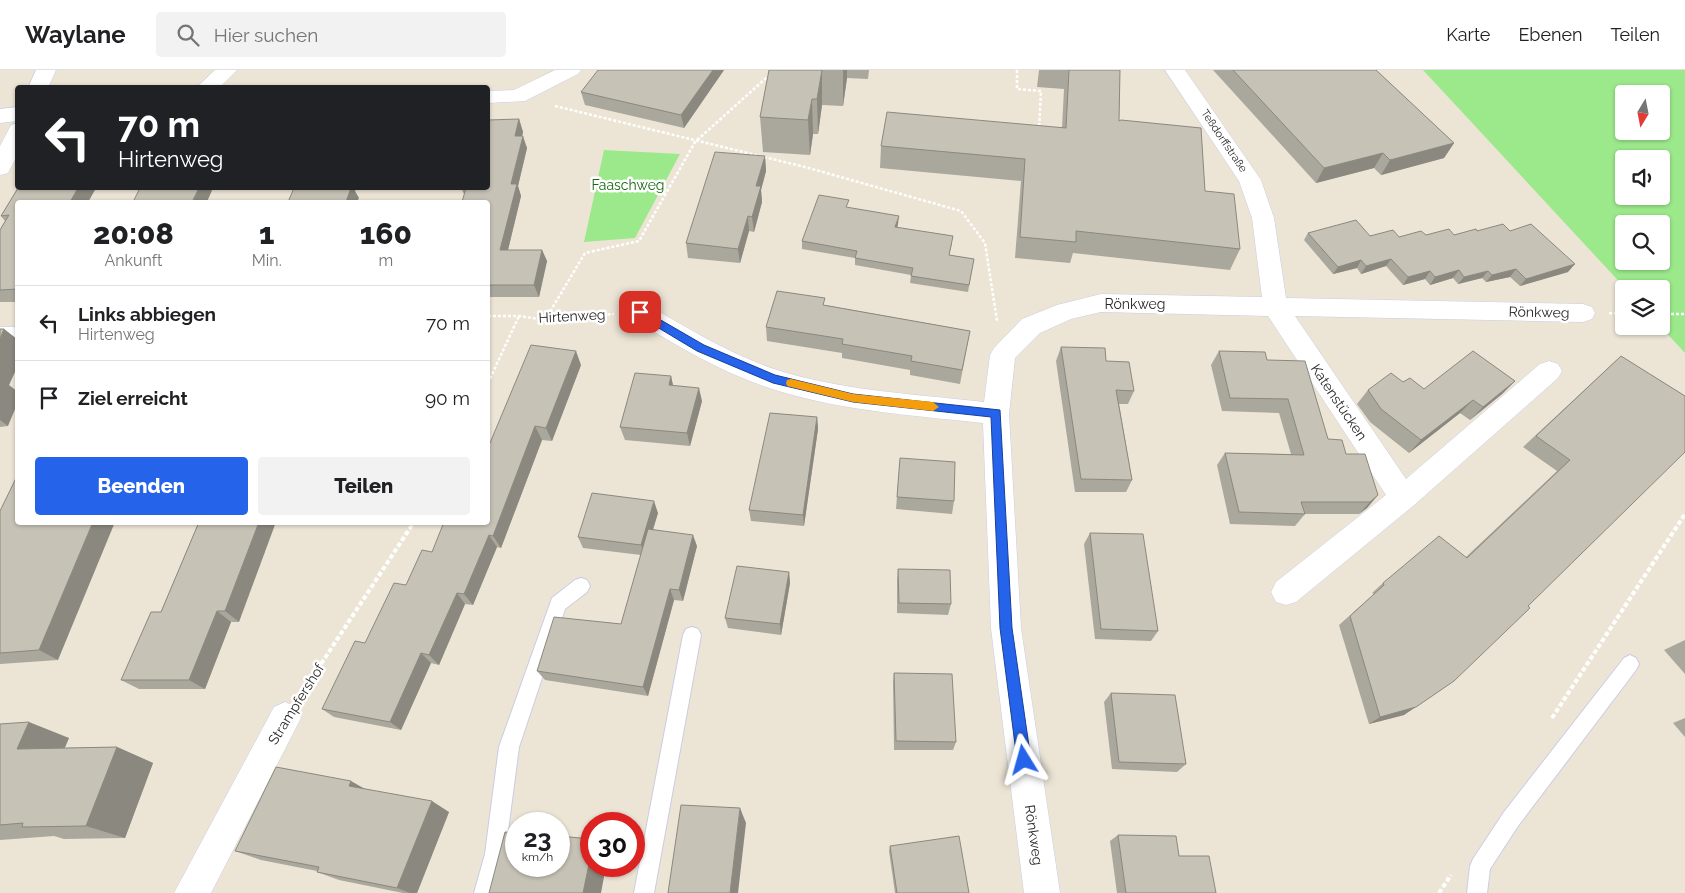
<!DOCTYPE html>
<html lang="de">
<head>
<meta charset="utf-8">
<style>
	body { margin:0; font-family:Raleway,sans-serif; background:#f2f2f2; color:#202124; height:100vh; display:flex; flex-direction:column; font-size:19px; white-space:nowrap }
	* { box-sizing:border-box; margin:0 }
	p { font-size:16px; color:#757577 }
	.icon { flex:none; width:28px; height:28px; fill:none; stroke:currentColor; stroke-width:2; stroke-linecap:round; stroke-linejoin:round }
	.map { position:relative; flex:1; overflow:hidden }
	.details { position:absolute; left:15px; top:130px; width:475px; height:325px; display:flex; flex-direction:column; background:#fff; border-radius:5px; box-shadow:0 1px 4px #0004 }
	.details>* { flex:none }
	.top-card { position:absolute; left:15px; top:15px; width:475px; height:105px; border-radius:5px; box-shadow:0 1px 4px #0004; background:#202124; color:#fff; overflow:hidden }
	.needle { width:32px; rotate:190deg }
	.buttons { position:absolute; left:1615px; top:15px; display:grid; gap:10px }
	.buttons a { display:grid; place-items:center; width:55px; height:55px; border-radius:5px; background:#fff; box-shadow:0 1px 4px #0004; font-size:25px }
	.speed { position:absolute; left:505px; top:742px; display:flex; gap:10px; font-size:25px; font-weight:700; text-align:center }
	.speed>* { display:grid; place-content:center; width:65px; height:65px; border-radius:50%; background:#fff; box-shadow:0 1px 4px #0004; line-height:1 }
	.speed small { font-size:12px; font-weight:400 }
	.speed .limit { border:8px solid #d22; background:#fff; color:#111 }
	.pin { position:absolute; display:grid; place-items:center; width:42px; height:42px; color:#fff; margin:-21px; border-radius:10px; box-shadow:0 2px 8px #0006 }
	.me { position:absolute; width:55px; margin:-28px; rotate:352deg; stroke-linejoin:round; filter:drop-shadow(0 0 4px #0008) }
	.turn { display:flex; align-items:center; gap:18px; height:105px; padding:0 20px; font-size:22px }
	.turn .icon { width:65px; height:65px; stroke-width:2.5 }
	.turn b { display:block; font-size:35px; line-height:42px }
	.eta { display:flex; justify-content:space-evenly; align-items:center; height:85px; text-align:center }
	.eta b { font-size:30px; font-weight:800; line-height:35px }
	.action { display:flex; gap:10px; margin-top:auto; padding:10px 20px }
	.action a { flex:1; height:58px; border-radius:5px; background:#2563eb; color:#fff; font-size:20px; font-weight:800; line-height:58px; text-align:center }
	.action a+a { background:#f2f2f2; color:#202124 }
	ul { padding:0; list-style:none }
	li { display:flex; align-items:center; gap:15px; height:75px; padding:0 20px; border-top:1px solid #e0e0e0 }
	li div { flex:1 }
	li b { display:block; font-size:19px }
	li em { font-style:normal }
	header { display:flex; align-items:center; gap:30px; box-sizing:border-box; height:70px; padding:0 25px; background:#fff; border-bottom:1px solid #e0e0e0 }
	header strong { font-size:24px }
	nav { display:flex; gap:28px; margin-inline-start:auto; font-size:18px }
	.search { width:350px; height:45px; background:#f2f2f2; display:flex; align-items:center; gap:12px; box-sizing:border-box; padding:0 18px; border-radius:5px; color:#757577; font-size:19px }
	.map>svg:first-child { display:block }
	.green { fill:#9ce98b; fill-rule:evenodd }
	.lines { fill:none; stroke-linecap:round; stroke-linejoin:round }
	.service-casing { stroke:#cbcce2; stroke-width:2 }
	.minor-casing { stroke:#cbcce2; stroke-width:1 }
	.path-far1 { stroke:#fff; stroke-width:2.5; stroke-dasharray:3 2; stroke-linecap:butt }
	.path { stroke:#fff; stroke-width:4; stroke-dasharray:4.5 2.5; stroke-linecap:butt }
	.service { fill:#fff; fill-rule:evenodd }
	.minor { fill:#fff; fill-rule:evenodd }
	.wall { fill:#aaa79d }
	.shaded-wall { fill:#8b887f }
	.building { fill:#c6c2b6; stroke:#8b887f }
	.route { fill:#2563eb; stroke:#184099 }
	.slow { fill:#f59e0b }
	.labels { text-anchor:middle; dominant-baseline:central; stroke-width:5; stroke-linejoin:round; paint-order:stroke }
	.far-street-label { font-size:11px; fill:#272727; stroke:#fff }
	.park-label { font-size:14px; fill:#166911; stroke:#fff }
	.street-label { font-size:14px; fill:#272727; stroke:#fff }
</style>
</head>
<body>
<header>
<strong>Waylane</strong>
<div class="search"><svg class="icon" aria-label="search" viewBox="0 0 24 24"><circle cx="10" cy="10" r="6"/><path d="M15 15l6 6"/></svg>Hier suchen</div>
<nav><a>Karte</a><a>Ebenen</a><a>Teilen</a></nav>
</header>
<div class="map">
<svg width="1685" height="823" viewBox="0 0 1685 823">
	<rect width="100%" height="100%" fill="#ece5d6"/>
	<g class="green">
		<path d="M 1423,0 L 1685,0 L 1685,283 L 1660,256 L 1661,219 L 1626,219 ZM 1624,24 L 1661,24 L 1661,61 L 1624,61 ZM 1624,89 L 1661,89 L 1661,126 L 1624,126 ZM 1624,154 L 1661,154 L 1661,191 L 1624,191 Z"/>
		<polygon points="604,80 680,84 635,168 584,172"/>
	</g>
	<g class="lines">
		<defs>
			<g id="service">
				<polygon points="581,508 587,510 590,516 587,522 565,539 519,677 505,784 494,823 474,823 485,784 499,677 552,528 575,510"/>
				<polygon points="692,557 698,559 701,565 654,823 634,823 683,565 686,559"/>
				<polygon points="1630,585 1636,588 1639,594 1636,600 1518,756 1490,799 1487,823 1467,823 1470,796 1473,789 1504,742 1624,588"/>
			</g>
			<g id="minor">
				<polygon points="36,0 56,0 48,18 28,18"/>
				<polygon points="215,0 237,0 219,18 196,18"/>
				<polygon points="555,0 581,0 578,4 525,31 488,33 488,21 514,20"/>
				<path d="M 1165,0 L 1185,0 L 1261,110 L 1274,148 L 1286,228 L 1583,234 L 1592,237 L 1595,243 L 1592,249 L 1583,252 L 1295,246 L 1406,409 L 1540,294 L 1549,291 L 1558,294 L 1562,301 L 1558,308 L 1413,436 L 1296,532 L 1286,535 L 1276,532 L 1271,522 L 1276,512 L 1386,425 L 1268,246 L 1101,242 L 1071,249 L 1040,263 L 1015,288 L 1009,344 L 1021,558 L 1060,823 L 1024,823 L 991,558 L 983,353 C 903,344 821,340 745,309 C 705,293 668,270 631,248 L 628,242 L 631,236 L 640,233 L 649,236 C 689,259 730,284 774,299 C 842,321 914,324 984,332 L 990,285 L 994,278 L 1022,249 L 1057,235 L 1101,224 L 1262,227 L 1252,148 L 1239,111 Z"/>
				<polygon points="18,37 18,51 0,53 0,39"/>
				<polygon points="18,53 18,84 8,103 0,105 0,76 11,55"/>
				<polygon points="0,257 18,257 18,276 0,277"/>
				<polygon points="285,632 296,637 301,648 211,823 174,823 274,637"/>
			</g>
		</defs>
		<use href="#service" class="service-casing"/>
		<use href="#minor" class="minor-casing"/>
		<g class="path-far1">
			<polyline points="1017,0 1017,19 1041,21 1039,59"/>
			<polyline points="555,36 805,97 961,141 985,173 997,251"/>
			<polyline points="1609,243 1624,244"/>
			<polyline points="1661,244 1685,244"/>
			<polyline points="488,246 519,246 545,250 614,244"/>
			<polyline points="545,250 585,183 639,171 695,72 775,0"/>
			<polyline points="488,313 519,246"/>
		</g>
		<g class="path">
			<polyline points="302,623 414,452"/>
			<polyline points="1552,648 1685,444"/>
			<polyline points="1439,823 1451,805"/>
		</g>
		<use href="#service" class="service"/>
		<use href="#minor" class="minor"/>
	</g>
	<g class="wall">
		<polygon points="724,0 684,58 585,35 581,22"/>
		<polygon points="769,0 869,0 868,9 847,8 843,36 822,35 818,64 813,64 810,85 763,82 760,47"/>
		<polygon points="1039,0 1120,0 1119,51 1205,121 1240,179 1230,200 1073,183 1070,193 1015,188 1021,111 880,98 881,76 1062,58 1064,19 1037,17"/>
		<polygon points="1213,0 1376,0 1454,73 1444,88 1381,105 1374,98 1316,113"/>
		<polygon points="519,49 523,62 522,66 527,78 518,116 521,126 508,180 542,180 547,191 539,227 488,227 488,132 464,124 461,118 488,118"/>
		<polygon points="765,86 766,101 761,120 762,132 754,162 749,161 740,193 688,188 686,173"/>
		<polygon points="18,118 96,118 88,132 18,132 18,232 0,232 0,160 5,151 1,146"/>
		<polygon points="849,138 898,154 897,158 952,174 949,185 974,189 968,222 910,213 911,205 855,195 855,188 802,179 802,171"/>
		<polygon points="1477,161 1510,161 1568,202 1520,216 1510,207 1486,212 1482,208 1458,214 1453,208 1430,215 1425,209 1403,215 1386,196 1361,204 1357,198 1333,204 1304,170 1308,163 1370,166 1399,167 1426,165 1454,165"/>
		<polygon points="825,235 970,261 960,314 910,305 910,300 842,288 842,283 767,271 766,257"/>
		<polygon points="0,259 4,259 18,270 18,295 9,315 8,356 0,357"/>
		<polygon points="1061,277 1106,291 1134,321 1128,334 1119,334 1132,410 1126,422 1075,422 1056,291"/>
		<polygon points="1219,281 1267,290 1328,369 1346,384 1378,425 1367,438 1359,444 1305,444 1295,456 1230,454 1217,395 1225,383 1291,384 1279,343 1222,341 1211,295"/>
		<polygon points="1621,286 1685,326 1404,645 1369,654 1339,555 1374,524 1372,523 1383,513 1466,487 1557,401 1523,377"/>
		<polygon points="581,295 552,371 542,370 501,478 497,477 473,535 465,534 439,595 431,593 401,660 334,647 322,639 365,573 406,515 432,482 490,373"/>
		<polygon points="671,306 673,316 702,331 690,376 625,370 620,357"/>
		<polygon points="1515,311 1502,324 1470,350 1460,343 1409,383 1370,352 1357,334 1368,320 1403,312 1424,319"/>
		<polygon points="817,347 818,359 804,456 751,451 749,440"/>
		<polygon points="899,400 954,431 952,444 896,439"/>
		<polygon points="0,441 58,590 0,594"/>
		<polygon points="658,443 653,459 697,476 683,531 674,530 648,626 545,610 537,601 621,554 641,485 583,478 578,467"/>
		<polygon points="199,452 239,552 231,552 205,619 139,619 121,610 161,542"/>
		<polygon points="1090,463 1158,561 1151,571 1095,569 1084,474"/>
		<polygon points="898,499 951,534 948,545 897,543 897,510"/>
		<polygon points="789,502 790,513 781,565 728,558 725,548"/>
		<polygon points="1685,570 1685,604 1664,580"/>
		<polygon points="894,603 956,672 953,680 894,680 893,612"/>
		<polygon points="1111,623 1186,694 1177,702 1112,699 1104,632"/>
		<polygon points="1685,648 1685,667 1673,653"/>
		<polygon points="0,654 69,668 64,678 117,677 153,693 125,768 64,769 54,766 0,770"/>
		<polygon points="365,719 449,742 417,823 403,823 339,810 317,802 317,801 261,790 235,781"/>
		<polygon points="1118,765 1216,823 1117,823 1110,771"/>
		<polygon points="890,776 969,823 895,823 889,781"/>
	</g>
	<g class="shaded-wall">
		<polygon points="713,0 724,0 684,58 681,45"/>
		<polygon points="822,0 822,35 818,64 817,29"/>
		<polygon points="843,0 847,0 847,8 843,36"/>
		<polygon points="812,29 813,64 810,85 808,50"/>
		<polygon points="519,49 523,62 519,78 515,66"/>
		<polygon points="523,66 527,78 518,116 521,126 505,192 500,180 511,114"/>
		<polygon points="1454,73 1444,88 1381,105 1390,90"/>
		<polygon points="1383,83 1374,98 1316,113 1324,98"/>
		<polygon points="765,86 766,101 761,120 762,132 754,162 752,147 756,116"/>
		<polygon points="78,118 96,118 88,132 70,132"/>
		<polygon points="199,118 213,118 207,132 192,132"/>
		<polygon points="346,118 356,118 355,121 359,128 357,132 346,132"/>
		<polygon points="748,146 749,161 740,193 738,179"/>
		<polygon points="899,146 898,154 895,165 895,157"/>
		<polygon points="542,180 547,191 539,227 534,215"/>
		<polygon points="1391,189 1386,196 1361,204 1366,196"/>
		<polygon points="1361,190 1357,198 1333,204 1338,197"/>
		<polygon points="1575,194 1568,202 1520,216 1526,209"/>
		<polygon points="1516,199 1510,207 1486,212 1492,205"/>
		<polygon points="1459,200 1453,208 1430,215 1435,207"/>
		<polygon points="1430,201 1425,209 1403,215 1408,207"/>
		<polygon points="1488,201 1482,208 1458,214 1464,207"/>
		<polygon points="4,259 18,270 18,295 9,315 18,322 18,332 8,356 0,350 0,269"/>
		<polygon points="576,281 581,295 552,371 546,358"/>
		<polygon points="671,306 674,320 669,315"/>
		<polygon points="1515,311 1502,324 1470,350 1483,337"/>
		<polygon points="699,318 702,331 690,376 687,363"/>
		<polygon points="1473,330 1460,343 1409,383 1421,370"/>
		<polygon points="817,347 818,359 804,456 803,445"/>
		<polygon points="535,356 542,370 501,478 493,466"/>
		<polygon points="1378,425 1367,438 1359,444 1370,432"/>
		<polygon points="654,431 658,443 645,486 641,475"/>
		<polygon points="93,452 115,452 58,590 39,580"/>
		<polygon points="259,452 276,452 239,552 225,541"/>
		<polygon points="489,465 497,477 473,535 464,524"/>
		<polygon points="693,465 697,476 683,531 679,520"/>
		<polygon points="789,502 790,513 781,565 780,554"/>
		<polygon points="670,519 674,530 648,626 643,617"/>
		<polygon points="457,523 465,534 439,595 429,585"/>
		<polygon points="217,541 231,552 205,619 189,610"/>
		<polygon points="421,583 431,593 401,660 390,652"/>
		<polygon points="1416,637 1404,645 1369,654 1380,647"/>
		<polygon points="29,652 69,668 58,694 17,679"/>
		<polygon points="117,677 153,693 125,768 86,756"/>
		<polygon points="351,711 372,723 349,716"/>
		<polygon points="432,731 449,742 417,823 410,823 397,818"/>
		<polygon points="740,738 746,753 738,823 730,823"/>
		<polygon points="591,784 591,796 606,796 601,823 583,823"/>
	</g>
	<g class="building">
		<polygon points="598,0 713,0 681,45 581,22"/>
		<polygon points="769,0 822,0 817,29 812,29 808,50 760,47"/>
		<polygon points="1069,0 1120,0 1119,51 1121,50 1201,58 1205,121 1234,124 1240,179 1076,161 1076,172 1020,167 1025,89 881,76 887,42 1066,58"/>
		<polygon points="1233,0 1376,0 1454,73 1390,90 1383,83 1324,98"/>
		<polygon points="519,49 515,66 523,66 511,114 517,114 500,180 542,180 534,215 488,215 488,132 462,132 466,118 488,118 488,50"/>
		<polygon points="715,82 765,86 756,116 761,116 752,147 748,146 738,179 686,173"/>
		<polygon points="18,118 78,118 70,132 18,132 18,219 0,220 0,160 9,145 1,146"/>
		<polygon points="140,118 199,118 192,132 133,132"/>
		<polygon points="294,118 351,118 346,132 288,132"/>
		<polygon points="819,125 849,130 846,137 899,146 895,157 953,166 949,185 974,189 969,215 911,206 913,198 855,188 857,181 802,171"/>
		<polygon points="1356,150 1370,166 1393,160 1399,167 1421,161 1426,165 1449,159 1454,165 1476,159 1477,161 1503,154 1510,161 1531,154 1575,194 1526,209 1516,199 1492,205 1488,201 1464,207 1459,200 1435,207 1430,201 1408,207 1391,189 1366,196 1361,190 1338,197 1308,163"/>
		<polygon points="777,221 825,228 823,235 970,261 962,300 911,291 912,286 842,274 843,269 766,257"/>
		<polygon points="0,259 4,259 0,269"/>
		<polygon points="531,275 576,281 546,358 535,356 493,466 489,465 464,524 457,523 429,585 421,583 390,652 322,639 355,571 365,573 394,513 406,515 422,480 432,482 444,452 488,452 488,373 490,373"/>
		<polygon points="1061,277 1105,278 1106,291 1129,292 1134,321 1116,320 1132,410 1081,409"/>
		<polygon points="1219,281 1265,282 1267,290 1305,291 1328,369 1342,370 1346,384 1365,384 1378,425 1370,432 1301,432 1305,444 1239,442 1225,383 1304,385 1288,329 1230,328"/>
		<polygon points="1473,281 1515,311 1483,337 1473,330 1421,370 1381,339 1368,320 1391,303 1403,312 1410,308 1424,319"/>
		<polygon points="1621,286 1685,326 1685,382 1528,536 1530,538 1454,611 1416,637 1380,647 1350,546 1384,515 1383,513 1439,466 1467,488 1570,390 1536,366"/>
		<polygon points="635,303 671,306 669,315 699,318 687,363 620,357"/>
		<polygon points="770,343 817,347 803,445 749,440"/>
		<polygon points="900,388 955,392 954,431 897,427"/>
		<polygon points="18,404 18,452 93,452 39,580 0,583 0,441"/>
		<polygon points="592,423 654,431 641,475 578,467"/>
		<polygon points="199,452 259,452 225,541 217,541 189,610 121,610 151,542 161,542"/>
		<polygon points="648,459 693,465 679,520 670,519 643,617 537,601 554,547 621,554"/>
		<polygon points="1090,463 1143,464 1158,561 1101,559"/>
		<polygon points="737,496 789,502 780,554 725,548"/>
		<polygon points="898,499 950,500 951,534 899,533"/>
		<polygon points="894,603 952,604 956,672 896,671"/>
		<polygon points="1111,623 1175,625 1186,694 1119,692"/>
		<polygon points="29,652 17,679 117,677 86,756 22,757 23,753 0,755 0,654"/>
		<polygon points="276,697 351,711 349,716 432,731 397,818 317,802 319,797 235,781"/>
		<polygon points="681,735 740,738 730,823 668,823"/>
		<polygon points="505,762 516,763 516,796 559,796 559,766 591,769 591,784 583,823 489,823"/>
		<polygon points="1118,765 1176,766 1179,786 1209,786 1216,823 1126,823"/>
		<polygon points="959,766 969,823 897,823 890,776"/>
	</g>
	<polygon class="route" points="640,238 704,275 775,305 853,324 1000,340 1012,558 1031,690 1029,695 1024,697 1019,695 1017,690 1000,558 991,347 853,332 773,313 697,281 637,245 637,240"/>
	<polygon class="slow" points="791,309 853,324 933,332 939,337 933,341 853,332 787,316 786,313 787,310"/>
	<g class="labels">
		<g class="far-street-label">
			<text transform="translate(1224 71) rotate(56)">Teßdorffstraße</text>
		</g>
		<g class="park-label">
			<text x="628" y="115">Faaschweg</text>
		</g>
		<g class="street-label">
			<text x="1135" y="234">Rönkweg</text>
			<text transform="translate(1539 242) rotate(1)">Rönkweg</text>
			<text transform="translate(572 246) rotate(-3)">Hirtenweg</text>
			<text transform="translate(1339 332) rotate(56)">Katenstücken</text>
			<text transform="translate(296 634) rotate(-58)">Strampfershof</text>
			<text transform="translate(1034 765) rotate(82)">Rönkweg</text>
		</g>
	</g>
</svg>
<div class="buttons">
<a><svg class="needle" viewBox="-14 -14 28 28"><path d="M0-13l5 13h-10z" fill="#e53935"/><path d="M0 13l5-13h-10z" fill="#757577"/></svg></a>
<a><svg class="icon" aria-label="sound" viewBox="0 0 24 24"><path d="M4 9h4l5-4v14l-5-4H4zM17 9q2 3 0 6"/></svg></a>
<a><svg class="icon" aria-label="search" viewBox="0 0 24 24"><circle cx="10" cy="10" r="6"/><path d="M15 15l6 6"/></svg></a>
<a><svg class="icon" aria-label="layers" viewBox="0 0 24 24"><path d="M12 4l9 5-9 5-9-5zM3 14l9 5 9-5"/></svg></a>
</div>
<div class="speed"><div>23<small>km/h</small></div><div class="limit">30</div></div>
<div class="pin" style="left:640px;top:242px;background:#d93025"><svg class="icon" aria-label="arrive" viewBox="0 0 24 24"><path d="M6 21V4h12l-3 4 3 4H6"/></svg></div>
<svg class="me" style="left:1024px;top:690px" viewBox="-20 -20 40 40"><path d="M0-17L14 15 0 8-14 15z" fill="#2563eb" stroke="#fff" stroke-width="4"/></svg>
<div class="top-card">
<div class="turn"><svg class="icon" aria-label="left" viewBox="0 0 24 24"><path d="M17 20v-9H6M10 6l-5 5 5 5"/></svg><div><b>70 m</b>Hirtenweg</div></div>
</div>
<section class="details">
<div class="eta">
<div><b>20:08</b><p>Ankunft</p></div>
<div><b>1</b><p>Min.</p></div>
<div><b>160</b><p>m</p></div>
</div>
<ul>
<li><svg class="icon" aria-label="left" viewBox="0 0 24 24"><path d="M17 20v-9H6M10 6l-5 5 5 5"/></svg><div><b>Links abbiegen</b><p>Hirtenweg</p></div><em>70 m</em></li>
<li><svg class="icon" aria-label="arrive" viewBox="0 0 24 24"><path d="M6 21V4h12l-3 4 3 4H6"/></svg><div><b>Ziel erreicht</b></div><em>90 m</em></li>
</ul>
<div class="action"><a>Beenden</a><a>Teilen</a></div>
</section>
</div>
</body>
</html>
